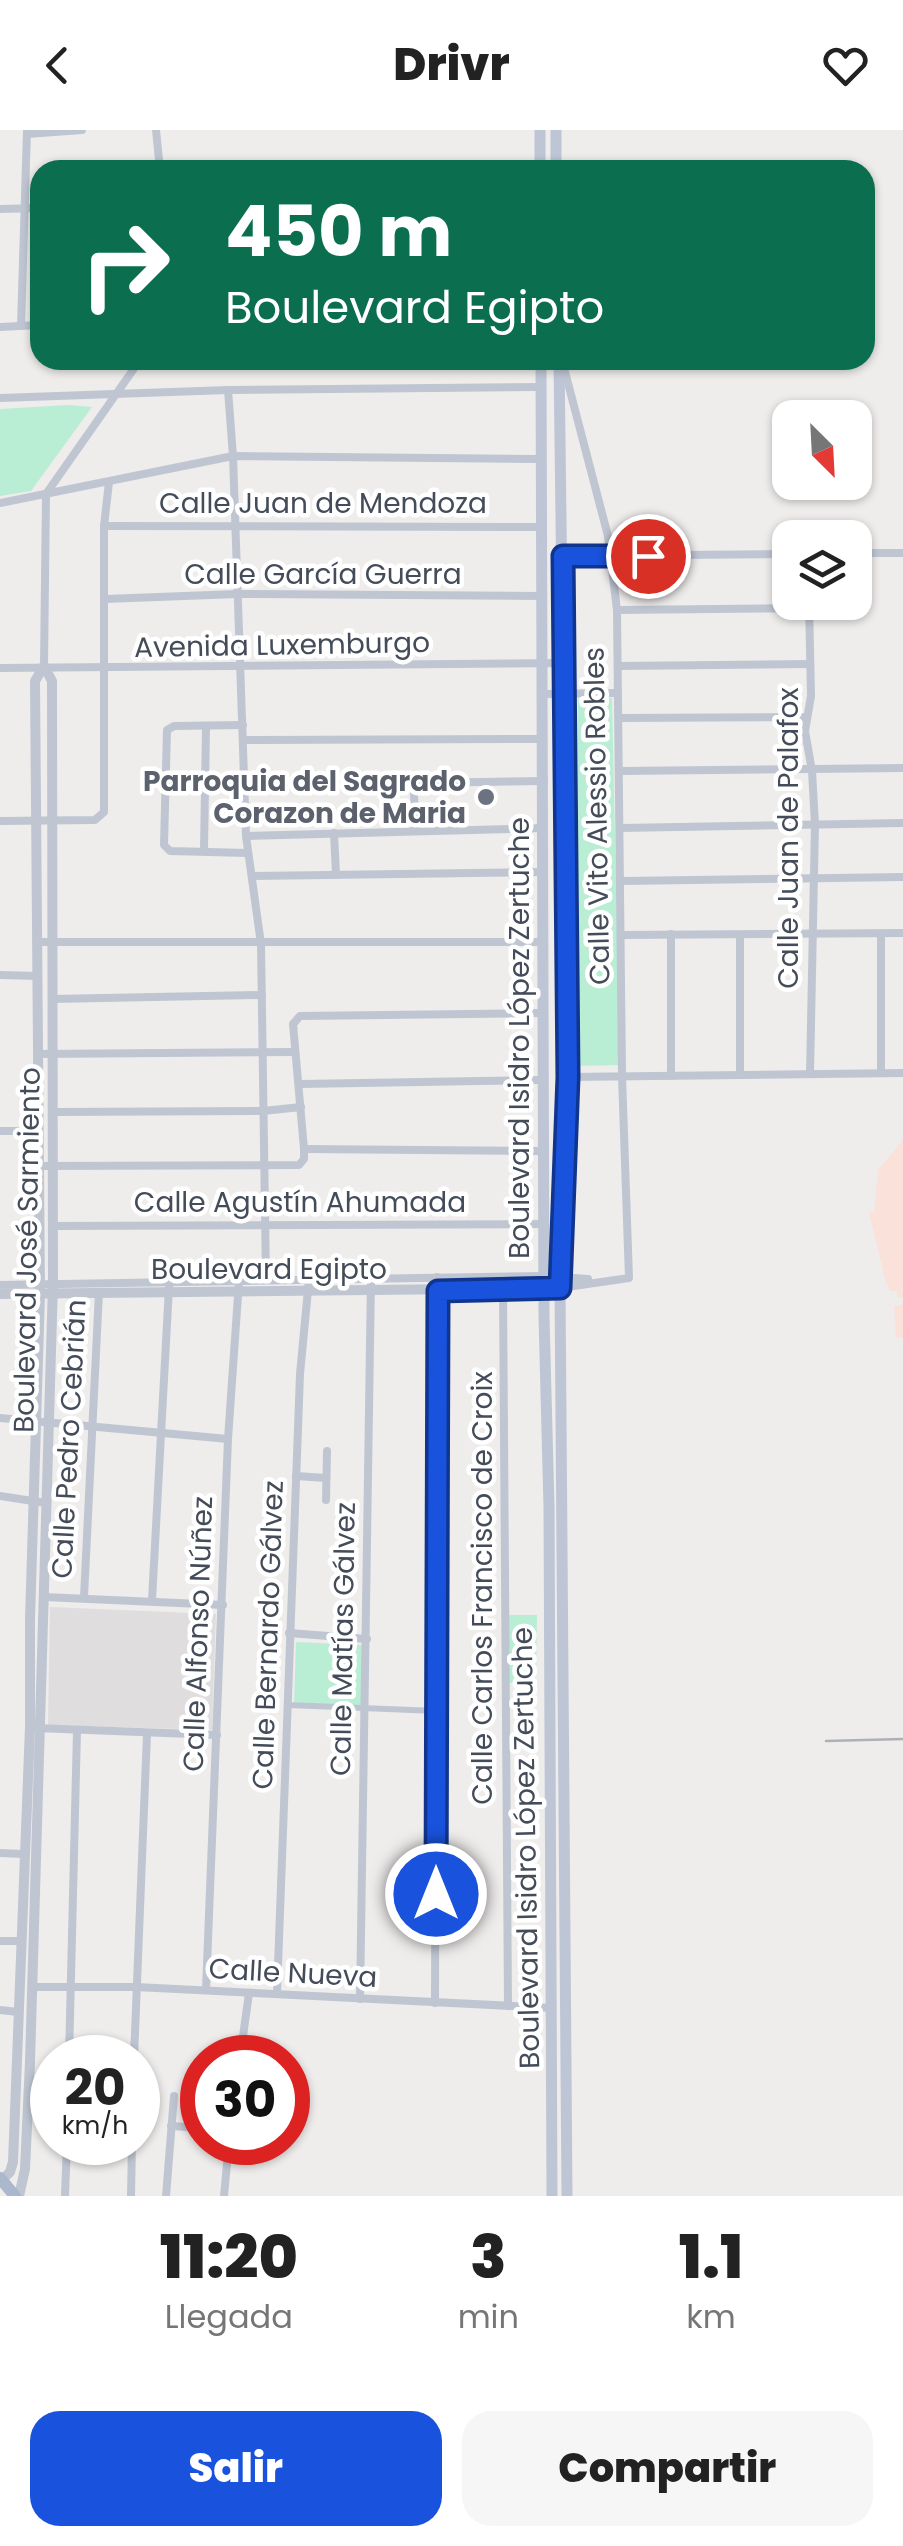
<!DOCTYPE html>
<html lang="es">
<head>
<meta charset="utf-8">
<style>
	body { margin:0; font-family:Poppins,sans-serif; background:#f6f6f6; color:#222; height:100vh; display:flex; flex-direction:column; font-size:38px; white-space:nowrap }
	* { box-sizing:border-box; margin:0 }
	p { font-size:32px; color:#767676 }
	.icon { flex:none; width:55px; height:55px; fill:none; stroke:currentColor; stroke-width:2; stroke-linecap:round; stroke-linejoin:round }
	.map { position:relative; height:2066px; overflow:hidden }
	.drawer { display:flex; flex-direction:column; background:#fff; flex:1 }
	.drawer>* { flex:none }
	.banner { position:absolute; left:30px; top:30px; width:845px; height:210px; border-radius:30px; box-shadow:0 2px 8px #0004; background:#0b6e4f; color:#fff; overflow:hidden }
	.needle { width:65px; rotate:156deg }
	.buttons { position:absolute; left:772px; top:270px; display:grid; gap:20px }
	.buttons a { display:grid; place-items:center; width:100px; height:100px; border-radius:20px; background:#fff; box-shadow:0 2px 8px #0004; font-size:50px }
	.speed { position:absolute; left:30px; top:1905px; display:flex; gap:20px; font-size:50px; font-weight:700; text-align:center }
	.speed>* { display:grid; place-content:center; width:130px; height:130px; border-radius:50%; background:#fff; box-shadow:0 2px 8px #0004; line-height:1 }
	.speed small { font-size:25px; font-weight:400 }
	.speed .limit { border:15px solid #d22; background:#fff; color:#111 }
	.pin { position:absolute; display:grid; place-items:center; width:85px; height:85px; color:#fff; margin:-42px; border:5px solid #fff; border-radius:50%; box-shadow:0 2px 10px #0007 }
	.me { position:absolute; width:110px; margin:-55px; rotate:0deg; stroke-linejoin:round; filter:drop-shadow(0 0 8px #0008) }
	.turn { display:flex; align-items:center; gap:35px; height:210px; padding:0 30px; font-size:45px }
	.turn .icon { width:130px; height:130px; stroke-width:2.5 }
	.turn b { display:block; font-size:70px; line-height:85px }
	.eta { display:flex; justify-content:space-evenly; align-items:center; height:170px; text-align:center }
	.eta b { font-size:60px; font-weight:800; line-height:70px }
	.action { display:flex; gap:20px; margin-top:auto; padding:20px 30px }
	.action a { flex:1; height:115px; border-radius:30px; background:#1952dc; color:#fff; font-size:40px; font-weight:800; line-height:115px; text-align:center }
	.action a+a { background:#f6f6f6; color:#222 }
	header { display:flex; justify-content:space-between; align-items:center; height:130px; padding:0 30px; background:#fff; font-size:45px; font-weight:800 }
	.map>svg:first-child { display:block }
	.education { fill:#e0ddde }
	.medical { fill:#fae2da }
	.green { fill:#b9eed5 }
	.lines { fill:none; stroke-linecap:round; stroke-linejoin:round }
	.pedestrian { stroke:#bfc6d2; stroke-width:6 }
	.minor { stroke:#bfc6d2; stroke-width:8 }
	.tertiary { stroke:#bfc6d2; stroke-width:10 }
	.secondary { stroke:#bec6d6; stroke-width:11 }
	.primary { stroke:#abb7cc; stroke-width:12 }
	.rail { stroke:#aeb0b7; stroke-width:2.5 }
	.route-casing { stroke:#10358f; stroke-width:25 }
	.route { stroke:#1952dc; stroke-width:18 }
	.worship-dot { fill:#6b7280; stroke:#fff; stroke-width:4 }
	.labels { text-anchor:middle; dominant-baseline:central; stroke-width:9; stroke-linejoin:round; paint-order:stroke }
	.street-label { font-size:28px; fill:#444c59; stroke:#fff }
	.worship-label { font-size:28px; font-weight:bold; fill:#5b616d; stroke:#fff; text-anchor:end }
</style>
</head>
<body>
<header><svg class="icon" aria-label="back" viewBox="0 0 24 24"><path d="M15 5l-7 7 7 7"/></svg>Drivr<svg class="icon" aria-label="heart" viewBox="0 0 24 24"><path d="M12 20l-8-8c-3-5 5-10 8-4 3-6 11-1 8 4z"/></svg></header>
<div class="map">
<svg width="903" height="2066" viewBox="0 0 903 2066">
	<rect width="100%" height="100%" fill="#efecec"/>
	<polygon class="education" points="50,1477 216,1484 212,1600 48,1595"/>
	<polygon class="medical" points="903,1010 903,1208 896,1208 894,1176 902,1175 903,1168 897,1167 897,1161 890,1161 886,1153 869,1082 874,1082 878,1040"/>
	<g class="green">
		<polygon points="68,275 92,277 31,361 0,366 0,279"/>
		<polygon points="612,568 620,935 576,936 570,680 578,669 578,569"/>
		<polygon points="509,1485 537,1485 536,1553 508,1553"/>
		<polygon points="296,1512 362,1515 361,1577 294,1575"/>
	</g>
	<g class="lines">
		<polyline class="pedestrian" points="288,1575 436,1581"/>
		<g class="minor">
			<polyline points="156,0 160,40"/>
			<polyline points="27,4 82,0"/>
			<polyline points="0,79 40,78"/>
			<polyline points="21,196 27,0"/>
			<polyline points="0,197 40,195"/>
			<polyline points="228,260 233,326 246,706 261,814 266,1149"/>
			<polyline points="0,268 228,260 540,257"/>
			<polyline points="0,373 233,326 539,329"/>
			<polyline points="104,396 541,397"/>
			<polyline points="855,423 903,423"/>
			<polyline points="563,426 790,424"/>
			<polyline points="105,469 237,464 542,466"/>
			<polyline points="809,472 811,566 805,601 812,641 815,694 810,944"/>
			<polyline points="617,480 809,478"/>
			<polyline points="44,536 46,364 140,230"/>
			<polyline points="618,536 810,534"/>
			<polyline points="0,538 565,533"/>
			<polyline points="543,564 618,563"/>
			<polyline points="619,588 807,587"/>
			<polyline points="243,595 174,596 167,600 164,715 170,721 247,723"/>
			<polyline points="244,610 543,609"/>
			<polyline points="619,641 903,638"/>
			<polyline points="0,691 95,690 104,682 104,396 109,352"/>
			<polyline points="620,698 903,693"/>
			<polyline points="415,701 414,661 421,653 544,651"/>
			<polyline points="334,703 336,745"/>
			<polyline points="246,706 543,698"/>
			<polyline points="204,721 206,596"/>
			<polyline points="253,746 542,742"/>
			<polyline points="622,751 903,747"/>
			<polyline points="671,804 671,946"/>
			<polyline points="622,805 903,803"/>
			<polyline points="37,812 543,812"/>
			<polyline points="0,845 38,846"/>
			<polyline points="52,869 262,865"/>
			<polyline points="38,924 295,922"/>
			<polyline points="881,942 881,804"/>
			<polyline points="740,944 740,805"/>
			<polyline points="568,947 903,943"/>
			<polyline points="300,954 543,950"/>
			<polyline points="53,982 263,981 301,977"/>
			<polyline points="0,1001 39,1001"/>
			<polyline points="304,1019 543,1021"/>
			<polyline points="39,1036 299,1035 304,1029 304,1019 293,894 300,886 543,883"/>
			<polyline points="54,1096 545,1094"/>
			<polyline points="0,1155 545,1146 588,1149"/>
			<polyline points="560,1158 629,1148 622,946 617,480 608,406 563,234"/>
			<polyline points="503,1160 508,1876"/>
			<polyline points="0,1288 228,1309"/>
			<polyline points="296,1346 326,1348"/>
			<polyline points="0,1366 46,1373"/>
			<polyline points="326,1370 327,1321"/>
			<polyline points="44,1467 223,1475"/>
			<polyline points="84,1467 99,1162"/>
			<polyline points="152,1470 169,1157"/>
			<polyline points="289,1503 367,1509"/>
			<polyline points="36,1598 217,1605"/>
			<polyline points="0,1723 23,1724"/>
			<polyline points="0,1811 21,1811"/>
			<polyline points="32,1857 136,1857 552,1878"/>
			<polyline points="206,1860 228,1309 239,1151"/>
			<polyline points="277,1863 300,1244 309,1149"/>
			<polyline points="360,1869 371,1149"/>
			<polyline points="435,1873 437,1147"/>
			<polyline points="0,1880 18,1882"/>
			<polyline points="69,1928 77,1601"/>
			<polyline points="134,1928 147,1604"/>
			<polyline points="240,1928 249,1863"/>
			<polyline points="171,1996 202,1998"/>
			<polyline points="65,2066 67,2012"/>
			<polyline points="131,2066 132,2012"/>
			<polyline points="166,2066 174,1966"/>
			<polyline points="224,2066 229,2012"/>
		</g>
		<g class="tertiary">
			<polyline points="0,1164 560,1158"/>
			<polyline points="0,2052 10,2042 13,2032 30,1597 30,1489 40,1164 35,551 44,536"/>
			<polyline points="19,2066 25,2039 30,1932 53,1153 52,551 44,536"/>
		</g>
		<g class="secondary">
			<polyline points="540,0 540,40"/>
			<polyline points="556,40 556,0"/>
			<polyline points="541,230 544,1187 549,1377 552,2066"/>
			<polyline points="559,230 568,947 560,1158 567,2066"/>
		</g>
		<polyline class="primary" points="0,2048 15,2066"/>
		<polyline class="rail" points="826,1611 903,1609"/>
	</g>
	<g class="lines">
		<defs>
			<polyline id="route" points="436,1764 438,1161 560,1158 568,947 563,426 648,426"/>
		</defs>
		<use href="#route" class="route-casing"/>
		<use href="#route" class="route"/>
	</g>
	<circle class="worship-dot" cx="486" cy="667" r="10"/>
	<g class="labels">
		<g class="street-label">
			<text x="323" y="373">Calle Juan de Mendoza</text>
			<text x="323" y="444">Calle García Guerra</text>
			<text transform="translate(282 515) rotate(-1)">Avenida Luxemburgo</text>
			<text transform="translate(597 686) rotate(-91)">Calle Vito Alessio Robles</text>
			<text transform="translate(788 708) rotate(-90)">Calle Juan de Palafox</text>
			<text transform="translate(519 908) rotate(-90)">Boulevard Isidro López Zertuche</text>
			<text x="300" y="1072">Calle Agustín Ahumada</text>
			<text transform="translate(27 1120) rotate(-89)">Boulevard José Sarmiento</text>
			<text x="269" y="1139">Boulevard Egipto</text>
			<text transform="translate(69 1309) rotate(-87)">Calle Pedro Cebrián</text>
			<text transform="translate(482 1458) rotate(-90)">Calle Carlos Francisco de Croix</text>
			<text transform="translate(198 1504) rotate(-88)">Calle Alfonso Núñez</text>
			<text transform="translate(268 1505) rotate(-88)">Calle Bernardo Gálvez</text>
			<text transform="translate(343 1509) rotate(-89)">Calle Matías Gálvez</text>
			<text transform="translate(526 1718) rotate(-91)">Boulevard Isidro López Zertuche</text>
			<text transform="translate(293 1843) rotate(3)">Calle Nueva</text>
		</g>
		<g class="worship-label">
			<text x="466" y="651">Parroquia del Sagrado<tspan x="466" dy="32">Corazon de Maria</tspan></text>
		</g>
	</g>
</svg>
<div class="buttons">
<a><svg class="needle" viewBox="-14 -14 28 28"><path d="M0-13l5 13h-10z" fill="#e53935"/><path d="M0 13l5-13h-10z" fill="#767676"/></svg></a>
<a><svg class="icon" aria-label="layers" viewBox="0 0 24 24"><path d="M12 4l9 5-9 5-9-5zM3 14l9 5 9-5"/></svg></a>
</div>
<div class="speed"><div>20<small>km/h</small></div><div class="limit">30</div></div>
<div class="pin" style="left:648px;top:426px;background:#d93025"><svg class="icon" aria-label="arrive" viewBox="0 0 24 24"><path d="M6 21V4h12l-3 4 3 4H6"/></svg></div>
<svg class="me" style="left:436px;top:1764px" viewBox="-20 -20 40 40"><circle r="17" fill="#1952dc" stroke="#fff" stroke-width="3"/><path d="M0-11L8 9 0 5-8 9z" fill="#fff"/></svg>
<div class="banner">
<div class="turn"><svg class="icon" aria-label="right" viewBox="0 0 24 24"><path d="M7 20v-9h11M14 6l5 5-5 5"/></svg><div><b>450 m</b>Boulevard Egipto</div></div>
</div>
</div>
<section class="drawer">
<div class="eta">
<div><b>11:20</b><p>Llegada</p></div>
<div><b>3</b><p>min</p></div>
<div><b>1.1</b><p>km</p></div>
</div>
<div class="action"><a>Salir</a><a>Compartir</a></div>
</section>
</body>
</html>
